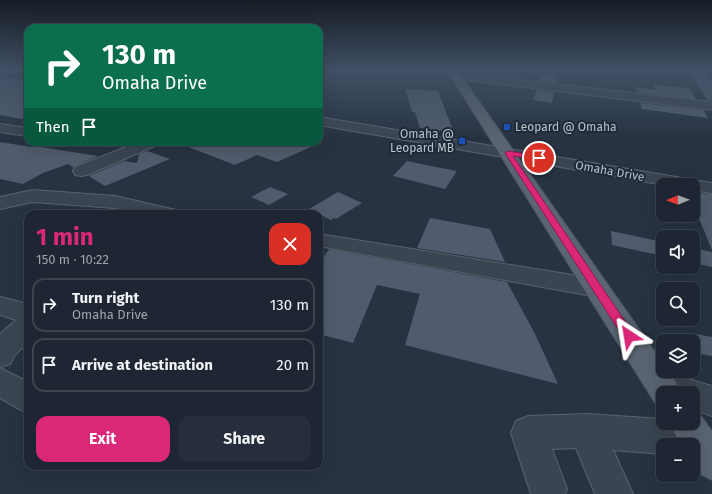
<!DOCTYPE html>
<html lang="en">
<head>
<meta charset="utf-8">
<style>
	body { margin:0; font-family:"Fira Sans",sans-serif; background:#252e3a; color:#f1f3f6; height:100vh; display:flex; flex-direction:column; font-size:15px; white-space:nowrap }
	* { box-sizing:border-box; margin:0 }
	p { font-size:13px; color:#a0a5ac }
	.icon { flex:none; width:22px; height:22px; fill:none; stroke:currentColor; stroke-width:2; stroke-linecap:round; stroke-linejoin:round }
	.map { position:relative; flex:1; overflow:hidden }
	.panel { position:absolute; left:24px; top:210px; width:299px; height:260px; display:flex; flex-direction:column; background:#1d2632; border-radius:12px; box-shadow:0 4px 16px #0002,0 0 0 1px #3b434d }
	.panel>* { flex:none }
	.hud { position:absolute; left:24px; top:24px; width:299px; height:122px; border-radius:12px; box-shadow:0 4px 16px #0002,0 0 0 1px #3b434d; background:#0b6e4f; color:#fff; overflow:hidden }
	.needle { width:26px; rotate:269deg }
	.controls { position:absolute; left:656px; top:178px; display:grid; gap:8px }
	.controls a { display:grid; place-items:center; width:44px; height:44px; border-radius:8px; background:#1d2632; box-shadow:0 4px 16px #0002,0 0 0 1px #3b434d; font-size:20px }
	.pin { position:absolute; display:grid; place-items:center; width:34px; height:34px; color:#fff; margin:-17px; border:2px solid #fff; border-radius:50%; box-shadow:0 1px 4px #0007 }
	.me { position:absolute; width:44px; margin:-22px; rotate:327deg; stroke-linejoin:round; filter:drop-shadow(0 0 3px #0008) }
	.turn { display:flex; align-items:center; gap:14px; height:84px; padding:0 12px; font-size:18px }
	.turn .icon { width:52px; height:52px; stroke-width:2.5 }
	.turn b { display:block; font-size:28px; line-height:34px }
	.then { display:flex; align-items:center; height:38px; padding:0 12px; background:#0003; gap:8px; font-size:15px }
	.round { display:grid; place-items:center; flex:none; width:42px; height:42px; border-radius:12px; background:#252e3a }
	.summary { display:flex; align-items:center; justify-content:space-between; height:68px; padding:0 12px }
	h1 { font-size:24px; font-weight:700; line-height:30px; color:#db2777 }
	.primary-button { display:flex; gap:8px; margin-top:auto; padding:8px 12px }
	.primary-button a { flex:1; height:46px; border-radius:12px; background:#db2777; color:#fff; font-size:16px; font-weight:700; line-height:46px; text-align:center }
	.primary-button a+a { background:#252e3a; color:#f1f3f6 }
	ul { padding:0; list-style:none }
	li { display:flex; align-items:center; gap:12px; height:54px; margin:0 8px 6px; padding:0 4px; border:2px solid #3b434d; border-radius:12px }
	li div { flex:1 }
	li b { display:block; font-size:15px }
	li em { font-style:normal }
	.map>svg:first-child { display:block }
	.building { fill:#505c6d }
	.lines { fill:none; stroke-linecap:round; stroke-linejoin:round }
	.minor-casing { stroke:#59636f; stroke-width:2 }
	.major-casing { stroke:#454e5b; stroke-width:2 }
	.minor { fill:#3b4552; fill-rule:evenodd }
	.major { fill:#5a6472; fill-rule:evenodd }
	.route { fill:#db2777; stroke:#8e194d }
	.transit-dot { fill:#1a4fb4; stroke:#202a37; stroke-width:1.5 }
	.labels { text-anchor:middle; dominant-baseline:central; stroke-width:4; stroke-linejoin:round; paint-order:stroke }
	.far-poi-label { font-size:12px; fill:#b8c0cc; stroke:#202a37; text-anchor:start }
	.far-street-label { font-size:12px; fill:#b8c0cc; stroke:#202a37 }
</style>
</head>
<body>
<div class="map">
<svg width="712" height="494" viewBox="0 0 712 494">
	<rect width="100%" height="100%" fill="#273342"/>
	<g class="building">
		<polygon points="689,70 706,72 712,81 712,100 707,100"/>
		<polygon points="543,73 559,74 557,83 540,81"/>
		<polygon points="7,78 28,80 28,120 0,115 0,80"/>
		<polygon points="653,85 689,88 696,99 637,92 635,87 656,90"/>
		<polygon points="405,89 438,91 453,130 430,131 429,128 420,128 415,112 412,112"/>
		<polygon points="537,90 554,92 552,103 533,100"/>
		<polygon points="640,103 703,110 708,118 642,109"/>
		<polygon points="0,142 31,147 34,146 98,156 73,167 68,164 43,173 23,184 0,179"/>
		<polygon points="322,142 277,162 257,155 235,165 178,143"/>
		<polygon points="147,151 170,159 105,186 89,176 124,161 137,163 139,154"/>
		<polygon points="407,161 426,165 457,171 445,189 393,176"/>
		<polygon points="270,187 288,194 269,205 251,197"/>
		<polygon points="338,192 362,203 336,219 334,218 331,220 309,209"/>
		<polygon points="693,192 712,194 712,250 693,204"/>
		<polygon points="430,218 490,229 505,262 417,248"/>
		<polygon points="611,231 663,242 663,256 612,245"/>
		<polygon points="693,248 712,252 712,267 693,263"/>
		<polygon points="329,249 507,282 535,334 558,384 405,345 420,294 377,285 353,343 319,334 319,265"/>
		<polygon points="690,333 712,337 712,356 700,354"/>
	</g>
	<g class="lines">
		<defs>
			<g id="minor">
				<polygon points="15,70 28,70 28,74 16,72"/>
				<polygon points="456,73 712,102 712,110 452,78 451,76 452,74"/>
				<polygon points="319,117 712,183 712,193 693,190 693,185 664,185 319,125"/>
				<polygon points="0,124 28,128 28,136 0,132"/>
				<polygon points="139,142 159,142 157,145 87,175 81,176 75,175 73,171 75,167"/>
				<polygon points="33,190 115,196 176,210 179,214 143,214 115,208 33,202 0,209 0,197"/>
				<polygon points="319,234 597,279 606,282 609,288 606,294 597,297 319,246"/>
				<polygon points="0,297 28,304 28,342 15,355 10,364 0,367 0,334 16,320 0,315"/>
				<polygon points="0,368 28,382 28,413 17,408 0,398"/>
				<polygon points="661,371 712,386 712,416 693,409 693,393 663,393 663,399 650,395 645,385 650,375"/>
				<path d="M 586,414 L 663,419 L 663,423 L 697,422 L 709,427 C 712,435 712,443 709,451 L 697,456 L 693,456 L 693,445 L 663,445 L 663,454 L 613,450 L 633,494 L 595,494 L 576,448 L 552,449 L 567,489 L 565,494 L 531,494 L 511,433 L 516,421 L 528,416 Z"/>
			</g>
			<g id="major">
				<polygon points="447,70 457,70 663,363 663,371 669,371 682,393 663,393 663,406 655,403"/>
				<path d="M 693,410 L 698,412 L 712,431 L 712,480 C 691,471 693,466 693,445 L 681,445 L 669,423 L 693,423 Z"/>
			</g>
		</defs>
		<use href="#minor" class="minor-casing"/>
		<use href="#major" class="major-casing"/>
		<use href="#minor" class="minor"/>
		<use href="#major" class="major"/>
	</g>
	<linearGradient id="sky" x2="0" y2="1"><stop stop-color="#151c24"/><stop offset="0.5" stop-color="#415065"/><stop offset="1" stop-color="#415065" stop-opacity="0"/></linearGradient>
	<rect width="712" height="139" fill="url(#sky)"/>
	<polygon class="route" points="508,151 539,156 543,158 539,160 513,156 633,333 635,336 633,340 629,341 625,340 505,153"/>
	<g class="transit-dot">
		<rect x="503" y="123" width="8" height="8" rx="2"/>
		<rect x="458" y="137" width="8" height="8" rx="2"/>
	</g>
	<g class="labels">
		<g class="far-poi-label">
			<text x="515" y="127">Leopard @ Omaha</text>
			<text x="454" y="134" text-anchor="end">Omaha @<tspan x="454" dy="14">Leopard MB</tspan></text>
		</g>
		<g class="far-street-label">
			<text transform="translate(610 171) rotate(10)">Omaha Drive</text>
		</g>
	</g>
</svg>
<div class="controls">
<a><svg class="needle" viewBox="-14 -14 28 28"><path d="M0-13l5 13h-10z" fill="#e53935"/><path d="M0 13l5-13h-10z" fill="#a0a5ac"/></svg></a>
<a><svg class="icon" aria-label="sound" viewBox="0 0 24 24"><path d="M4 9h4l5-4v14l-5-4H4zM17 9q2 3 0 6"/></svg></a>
<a><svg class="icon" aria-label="search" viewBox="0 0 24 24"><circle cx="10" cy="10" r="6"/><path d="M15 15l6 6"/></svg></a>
<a><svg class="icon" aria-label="layers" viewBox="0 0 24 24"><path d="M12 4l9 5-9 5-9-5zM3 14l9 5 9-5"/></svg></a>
<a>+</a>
<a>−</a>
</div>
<div class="pin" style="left:539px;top:158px;background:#d93025"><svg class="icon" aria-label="arrive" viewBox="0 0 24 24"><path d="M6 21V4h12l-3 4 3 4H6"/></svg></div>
<svg class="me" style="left:629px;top:336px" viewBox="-20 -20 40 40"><path d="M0-17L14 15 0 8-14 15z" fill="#db2777" stroke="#fff" stroke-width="4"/></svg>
<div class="hud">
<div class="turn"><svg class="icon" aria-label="right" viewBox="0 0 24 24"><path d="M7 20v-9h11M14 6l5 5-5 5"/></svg><div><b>130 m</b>Omaha Drive</div></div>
<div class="then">Then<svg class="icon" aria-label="arrive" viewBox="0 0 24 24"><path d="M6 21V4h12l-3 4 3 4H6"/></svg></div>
</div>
<section class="panel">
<div class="summary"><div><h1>1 min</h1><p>150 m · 10:22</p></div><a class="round" style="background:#d93025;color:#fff"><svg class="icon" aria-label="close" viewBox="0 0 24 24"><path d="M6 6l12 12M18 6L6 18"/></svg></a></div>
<ul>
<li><svg class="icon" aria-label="right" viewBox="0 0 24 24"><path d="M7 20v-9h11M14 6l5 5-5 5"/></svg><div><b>Turn right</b><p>Omaha Drive</p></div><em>130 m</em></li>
<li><svg class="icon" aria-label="arrive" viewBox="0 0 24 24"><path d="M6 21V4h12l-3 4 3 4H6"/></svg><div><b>Arrive at destination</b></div><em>20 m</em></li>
</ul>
<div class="primary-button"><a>Exit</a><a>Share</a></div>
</section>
</div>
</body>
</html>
